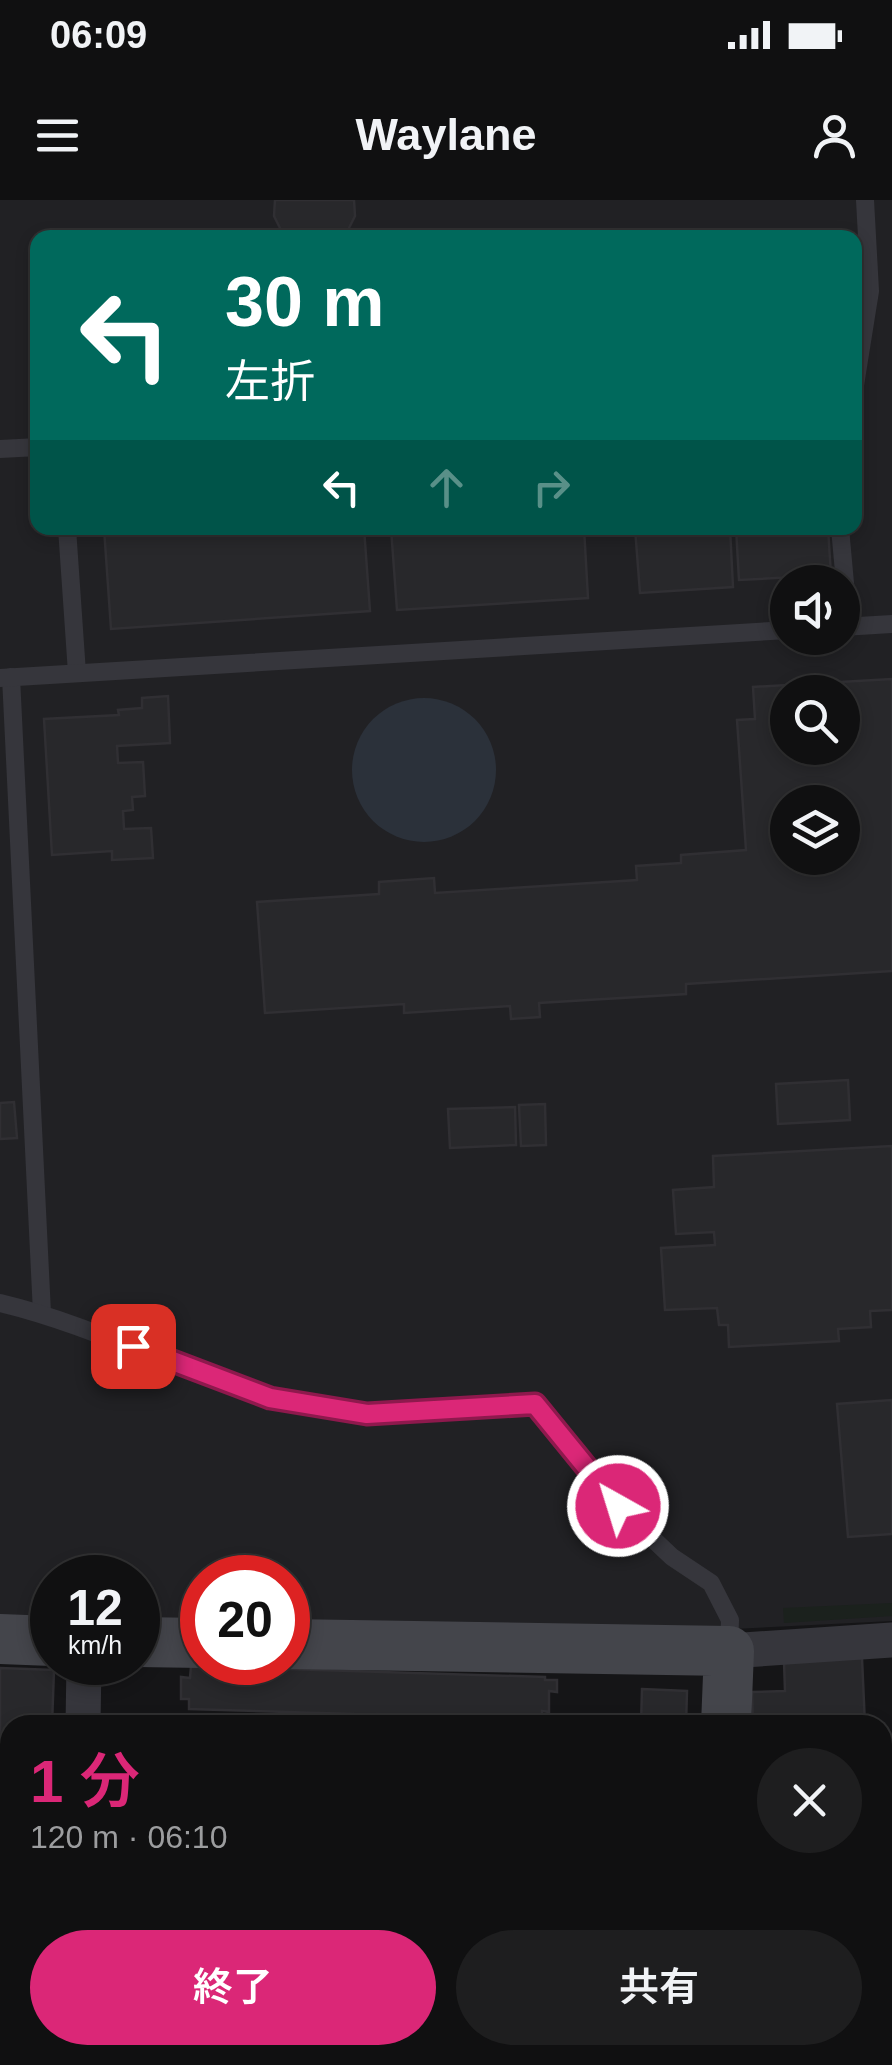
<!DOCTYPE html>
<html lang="ja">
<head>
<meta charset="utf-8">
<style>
	body { margin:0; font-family:Arial,"Noto Sans JP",sans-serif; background:#1e1e1f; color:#f1f3f6; height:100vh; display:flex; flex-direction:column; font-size:38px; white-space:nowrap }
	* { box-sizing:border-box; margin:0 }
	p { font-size:32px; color:#9c9d9f }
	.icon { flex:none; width:55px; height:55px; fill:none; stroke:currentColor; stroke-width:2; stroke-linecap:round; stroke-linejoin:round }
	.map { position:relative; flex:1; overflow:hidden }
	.sheet { position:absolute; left:0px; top:1515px; width:892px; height:350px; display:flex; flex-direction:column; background:#101011; border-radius:30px 30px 0 0; box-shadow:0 5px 15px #0003,0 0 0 2px #303031 }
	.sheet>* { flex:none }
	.guide { position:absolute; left:30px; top:30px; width:832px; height:305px; border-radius:20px; box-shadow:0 5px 15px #0003,0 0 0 2px #303031; background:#00695c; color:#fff; overflow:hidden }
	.fabs { position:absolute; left:770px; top:365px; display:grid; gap:20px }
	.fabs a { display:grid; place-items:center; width:90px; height:90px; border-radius:50%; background:#101011; box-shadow:0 5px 15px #0003,0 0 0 2px #303031; font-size:50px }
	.speed { position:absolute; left:30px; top:1355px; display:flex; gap:20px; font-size:50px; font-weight:700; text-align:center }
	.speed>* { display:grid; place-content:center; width:130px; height:130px; border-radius:50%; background:#101011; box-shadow:0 5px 15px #0003,0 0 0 2px #303031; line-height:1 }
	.speed small { font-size:25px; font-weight:400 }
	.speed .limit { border:15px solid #d22; background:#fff; color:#111 }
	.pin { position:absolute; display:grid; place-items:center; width:85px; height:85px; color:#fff; margin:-42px; border-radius:20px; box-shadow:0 5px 15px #0006 }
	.me { position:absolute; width:110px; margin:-55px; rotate:321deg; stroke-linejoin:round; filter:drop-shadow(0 0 8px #0008) }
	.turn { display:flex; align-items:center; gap:35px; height:210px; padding:0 30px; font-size:45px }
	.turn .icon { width:130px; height:130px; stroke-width:2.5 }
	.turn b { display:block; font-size:70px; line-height:85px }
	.lanes { display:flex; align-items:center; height:95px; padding:0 30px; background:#0003; justify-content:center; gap:50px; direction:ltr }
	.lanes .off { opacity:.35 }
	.round { display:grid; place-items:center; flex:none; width:105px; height:105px; border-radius:52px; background:#1e1e1f }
	.head { display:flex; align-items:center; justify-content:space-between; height:170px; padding:0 30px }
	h1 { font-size:60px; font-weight:600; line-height:75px; color:#db2777 }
	.action { display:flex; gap:20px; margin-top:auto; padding:20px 30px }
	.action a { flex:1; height:115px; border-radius:60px; background:#db2777; color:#fff; font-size:40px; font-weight:600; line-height:115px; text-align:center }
	.action a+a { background:#1e1e1f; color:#f1f3f6 }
	.status { display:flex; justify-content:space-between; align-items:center; height:70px; padding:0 50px; background:#101011; direction:ltr }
	.status svg { height:28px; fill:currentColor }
	header { display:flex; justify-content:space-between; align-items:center; height:130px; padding:0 30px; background:#101011; font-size:45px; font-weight:600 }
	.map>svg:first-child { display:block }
	.built { fill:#212124; fill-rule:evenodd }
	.green { fill:#1b211d }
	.water { fill:#2b313a }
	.building { fill:#28282b; stroke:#302f33; stroke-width:2.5; fill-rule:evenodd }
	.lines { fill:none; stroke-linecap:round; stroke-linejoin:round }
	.lane { stroke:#36363c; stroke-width:18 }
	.street { stroke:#36363c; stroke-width:35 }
	.secondary { stroke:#44454b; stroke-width:50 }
	.route-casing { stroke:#8e194d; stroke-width:25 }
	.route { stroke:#db2777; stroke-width:18 }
</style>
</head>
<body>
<div class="status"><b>06:09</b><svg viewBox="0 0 49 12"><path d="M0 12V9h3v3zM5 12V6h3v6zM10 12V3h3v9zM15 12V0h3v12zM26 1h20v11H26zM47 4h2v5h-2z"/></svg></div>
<header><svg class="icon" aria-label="menu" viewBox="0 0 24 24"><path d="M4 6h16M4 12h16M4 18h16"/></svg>Waylane<svg class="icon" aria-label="person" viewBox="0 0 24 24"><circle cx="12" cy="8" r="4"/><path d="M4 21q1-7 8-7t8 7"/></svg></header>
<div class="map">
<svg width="892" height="1865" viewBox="0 0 892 1865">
	<rect width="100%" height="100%" fill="#151517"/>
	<path class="built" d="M 0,0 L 892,0 L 892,1421 L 712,1430 L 288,1427 L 288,1378 L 202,1378 L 202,1426 L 138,1426 L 138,1378 L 52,1378 L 52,1424 L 0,1422 ZM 38,38 L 855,38 L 855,328 L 38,328 ZM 788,382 L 842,382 L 842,438 L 788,438 ZM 788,492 L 842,492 L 842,548 L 788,548 ZM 788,602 L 842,602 L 842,658 L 788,658 Z"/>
	<polygon class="green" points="892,1403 892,1416 784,1423 783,1408"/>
	<circle class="water" cx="424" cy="570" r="72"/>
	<g class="building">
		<polygon points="275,0 354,0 355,16 344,38 285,38 274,16"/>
		<polygon points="104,328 364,328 370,411 111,429"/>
		<polygon points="391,328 584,328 588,398 397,410"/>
		<polygon points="635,328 730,328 733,387 640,393"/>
		<polygon points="736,328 828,328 831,375 739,380"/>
		<path d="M 892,479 L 892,771 L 686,784 L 686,794 L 539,803 L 540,817 L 511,819 L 510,806 L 404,813 L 404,804 L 265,813 L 257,702 L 379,694 L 379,682 L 434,678 L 435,693 L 637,680 L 636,666 L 681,663 L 681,655 L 746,650 L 737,520 L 755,519 L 753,487 ZM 788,492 L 842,492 L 842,548 L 788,548 ZM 788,602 L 842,602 L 842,658 L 788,658 Z"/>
		<polygon points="168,496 170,543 117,546 118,563 143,562 145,596 132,597 133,610 123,611 124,629 151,628 153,658 112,660 112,651 52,655 44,519 119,515 118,510 142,508 142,498"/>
		<polygon points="848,880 850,920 778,924 776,884"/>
		<polygon points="14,902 17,938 0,939 0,903"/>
		<polygon points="545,904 546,945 521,946 519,905"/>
		<polygon points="515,907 516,945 450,948 448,909"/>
		<polygon points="892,946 892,1110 870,1111 871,1127 838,1129 839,1141 729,1147 728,1125 719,1125 717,1108 665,1110 661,1048 715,1045 714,1032 676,1034 673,990 714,987 713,956"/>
		<polygon points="892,1200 892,1334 848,1337 837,1204"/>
		<polygon points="862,1458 865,1525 753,1525 752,1492 785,1491 784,1461"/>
		<polygon points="191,1466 545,1477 545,1480 557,1480 557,1492 549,1491 549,1512 542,1511 542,1519 474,1517 474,1523 456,1523 456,1516 377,1514 377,1525 353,1525 353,1514 189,1509 189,1499 181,1499 181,1477 190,1478"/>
		<polygon points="0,1468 54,1470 52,1525 10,1525 10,1712 0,1712"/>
		<polygon points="642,1489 687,1491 686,1525 641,1525"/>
		<polygon points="882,1620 892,1620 892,1660 882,1659"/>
		<polygon points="0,1737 10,1738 10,1797 0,1797"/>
		<rect x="300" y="1855" width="219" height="10"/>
		<polygon points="575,1855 655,1855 655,1864 626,1865 626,1862 575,1859"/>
	</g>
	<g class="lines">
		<g class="lane">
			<polyline points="855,185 870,91 865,0"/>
			<polyline points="0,249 38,247"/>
			<polyline points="67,328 77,473"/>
			<polyline points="840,328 849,427"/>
			<polyline points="842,427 892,424"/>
			<polyline points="11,477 42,1113"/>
			<polyline points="0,478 788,430"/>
			<path d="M 0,1103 C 93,1125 177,1171 268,1198 C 354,1223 446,1209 535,1204 L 618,1306 L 672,1357 L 711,1383 L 730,1420 L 729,1447"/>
		</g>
		<g class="street">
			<polyline points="729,1451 892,1440"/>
			<polyline points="83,1525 84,1462"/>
			<polyline points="81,1865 81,1855"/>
		</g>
		<g class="secondary">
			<polyline points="0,1439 52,1441"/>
			<polyline points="138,1442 202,1443"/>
			<polyline points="288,1444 729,1451 726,1525"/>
			<polyline points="714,1865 715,1855"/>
		</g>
	</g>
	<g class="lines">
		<defs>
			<polyline id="route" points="133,1146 270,1198 367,1214 535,1204 618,1306"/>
		</defs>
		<use href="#route" class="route-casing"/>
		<use href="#route" class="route"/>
	</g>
</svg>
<div class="fabs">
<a><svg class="icon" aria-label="sound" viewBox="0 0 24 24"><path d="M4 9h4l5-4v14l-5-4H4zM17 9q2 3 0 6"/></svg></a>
<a><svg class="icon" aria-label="search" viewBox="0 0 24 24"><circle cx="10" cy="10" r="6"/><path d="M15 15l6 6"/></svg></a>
<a><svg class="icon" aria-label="layers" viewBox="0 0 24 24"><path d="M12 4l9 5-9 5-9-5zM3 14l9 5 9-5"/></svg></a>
</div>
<div class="speed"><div>12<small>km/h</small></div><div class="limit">20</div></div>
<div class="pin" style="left:133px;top:1146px;background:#d93025"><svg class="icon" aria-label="arrive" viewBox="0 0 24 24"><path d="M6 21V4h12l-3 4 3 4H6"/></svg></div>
<svg class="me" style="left:618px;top:1306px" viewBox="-20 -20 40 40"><circle r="17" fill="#db2777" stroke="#fff" stroke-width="3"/><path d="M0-11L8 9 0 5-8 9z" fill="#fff"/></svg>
<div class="guide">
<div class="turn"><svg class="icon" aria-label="left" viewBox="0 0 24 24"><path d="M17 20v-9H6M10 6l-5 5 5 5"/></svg><div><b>30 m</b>左折</div></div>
<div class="lanes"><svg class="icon" aria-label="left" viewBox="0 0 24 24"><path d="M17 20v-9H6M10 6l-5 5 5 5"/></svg><svg class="icon off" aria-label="ahead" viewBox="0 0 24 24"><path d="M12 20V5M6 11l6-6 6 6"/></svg><svg class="icon off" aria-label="right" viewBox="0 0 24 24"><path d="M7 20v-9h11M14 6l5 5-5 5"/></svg></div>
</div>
<section class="sheet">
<div class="head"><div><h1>1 分</h1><p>120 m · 06:10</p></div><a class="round"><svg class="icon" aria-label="close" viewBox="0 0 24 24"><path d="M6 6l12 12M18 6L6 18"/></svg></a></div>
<div class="action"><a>終了</a><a>共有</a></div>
</section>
</div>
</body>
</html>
